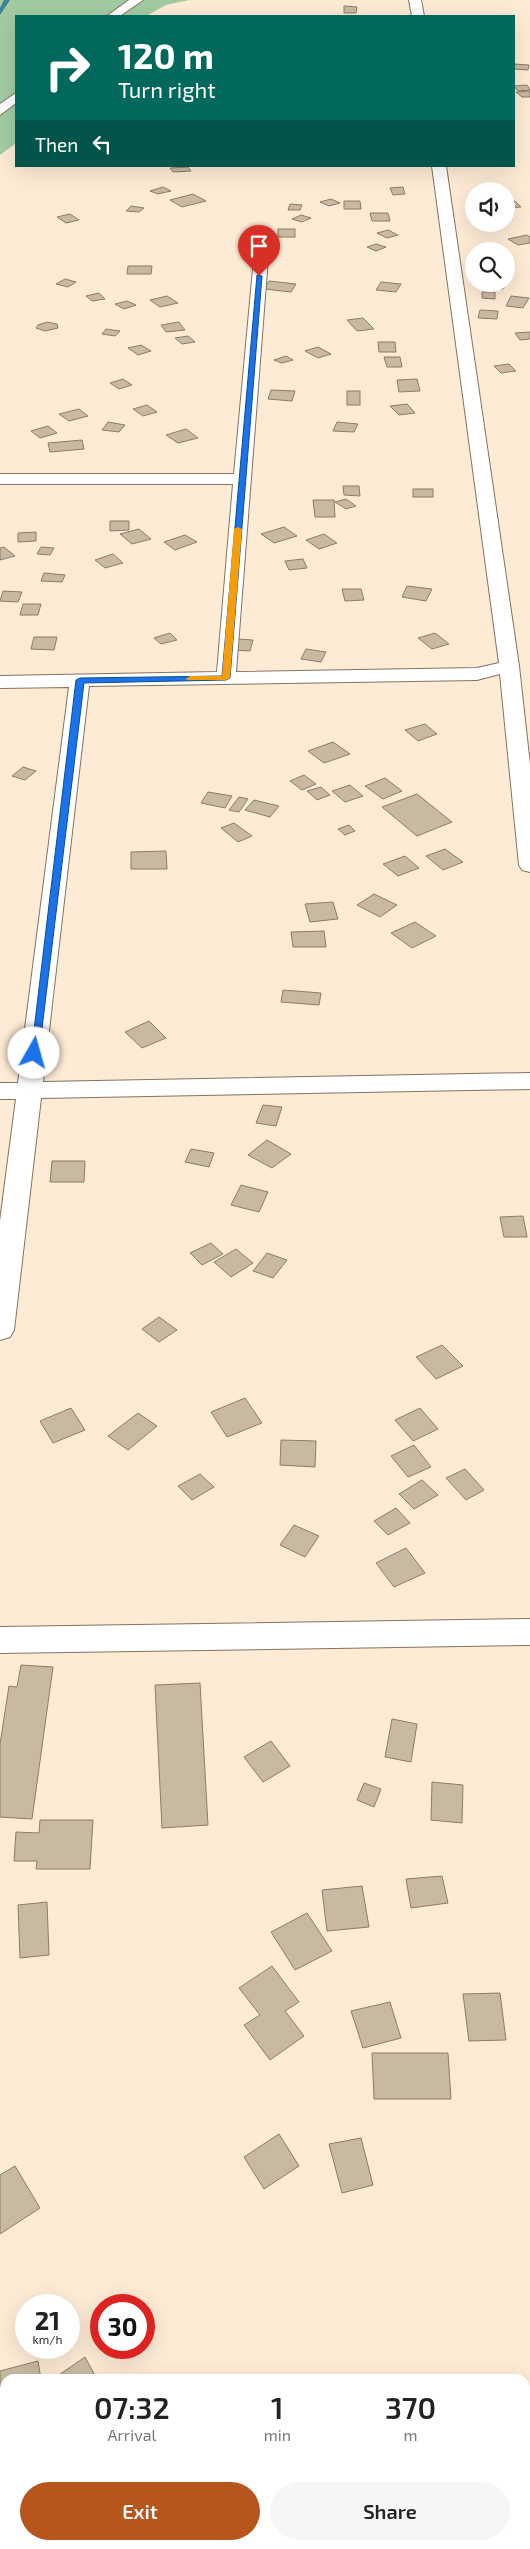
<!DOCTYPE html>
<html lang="en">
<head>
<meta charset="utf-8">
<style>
	body { margin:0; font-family:"Exo 2",sans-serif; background:#f6f6f6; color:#222; height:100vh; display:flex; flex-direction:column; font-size:19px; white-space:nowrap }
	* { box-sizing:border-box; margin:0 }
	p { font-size:16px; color:#767676 }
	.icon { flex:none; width:28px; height:28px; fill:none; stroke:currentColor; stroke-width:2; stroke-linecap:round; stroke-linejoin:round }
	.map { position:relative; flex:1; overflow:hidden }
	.panel { position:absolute; left:0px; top:2374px; width:530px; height:176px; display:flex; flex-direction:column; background:#fff; border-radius:15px 15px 0 0; box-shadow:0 5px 20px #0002 }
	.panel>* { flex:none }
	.guide { position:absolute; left:15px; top:15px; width:500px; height:152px; border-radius:0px; box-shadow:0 5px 20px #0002; background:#00695c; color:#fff; overflow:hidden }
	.controls { position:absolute; left:465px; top:182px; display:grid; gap:10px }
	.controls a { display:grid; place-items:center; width:50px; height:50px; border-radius:50%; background:#fff; box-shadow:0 5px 20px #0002; font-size:25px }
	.speed { position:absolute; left:15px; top:2294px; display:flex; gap:10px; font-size:25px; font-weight:700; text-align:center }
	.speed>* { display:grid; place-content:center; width:65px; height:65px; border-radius:50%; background:#fff; box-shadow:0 5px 20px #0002; line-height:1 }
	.speed small { font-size:12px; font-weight:400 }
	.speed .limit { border:8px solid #d22; background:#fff; color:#111 }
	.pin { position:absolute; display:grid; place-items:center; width:42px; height:42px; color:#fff; margin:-51px -21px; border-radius:50% 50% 50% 0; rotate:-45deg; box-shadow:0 0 5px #0007 }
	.pin .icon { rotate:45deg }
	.me { position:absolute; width:55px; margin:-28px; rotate:7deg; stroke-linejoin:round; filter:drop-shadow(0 0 4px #0008) }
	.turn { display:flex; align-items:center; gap:18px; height:105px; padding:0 20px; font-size:22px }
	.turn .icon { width:65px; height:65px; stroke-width:2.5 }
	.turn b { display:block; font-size:35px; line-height:42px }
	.then { display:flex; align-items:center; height:48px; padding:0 20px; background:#0003; gap:10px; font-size:19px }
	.eta { display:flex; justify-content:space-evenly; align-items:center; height:85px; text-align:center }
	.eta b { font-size:30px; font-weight:600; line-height:35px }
	.action { display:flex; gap:10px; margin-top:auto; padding:10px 20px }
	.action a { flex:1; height:58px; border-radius:30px; background:#b7551c; color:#fff; font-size:20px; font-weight:600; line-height:58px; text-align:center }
	.action a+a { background:#f6f6f6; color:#222 }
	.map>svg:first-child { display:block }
	.green { fill:#a2cba3 }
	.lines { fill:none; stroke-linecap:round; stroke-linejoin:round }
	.stream { fill:#408095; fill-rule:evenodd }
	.building { fill:#c8b9a3; stroke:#8a7d67 }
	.street-casing { stroke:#83735f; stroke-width:2 }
	.street { fill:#fff; fill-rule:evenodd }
	.route { fill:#1a73e8; stroke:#114b97 }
	.slow { fill:#f59e0b }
</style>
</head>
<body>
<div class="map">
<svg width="530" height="2549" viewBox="0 0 530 2549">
	<rect width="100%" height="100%" fill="#fdebd5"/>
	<polygon class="green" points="0,0 189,0 166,5 146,16 16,16 16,143 0,155"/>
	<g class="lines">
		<polygon class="stream" points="4,0 10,0 0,15 0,8"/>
	</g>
	<g class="building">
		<polygon points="344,6 357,7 356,13 344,13"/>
		<polygon points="514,64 529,65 528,70 514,69"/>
		<polygon points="527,85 530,90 518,91 514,86"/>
		<polygon points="530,91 530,97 522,97 516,92"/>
		<polygon points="188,167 191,171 173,172 170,168"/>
		<polygon points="163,187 171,191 158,194 150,191"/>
		<polygon points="403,187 405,194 393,195 390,188"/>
		<polygon points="193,194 206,201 182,207 170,200"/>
		<polygon points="331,199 340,203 329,206 320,202"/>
		<polygon points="344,201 360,201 361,209 344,209"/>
		<polygon points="515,201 521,207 506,208 506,202"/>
		<polygon points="290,204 302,205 300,210 288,210"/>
		<polygon points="131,206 144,208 139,212 126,211"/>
		<polygon points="370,213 388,213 390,221 372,221"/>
		<polygon points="70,214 79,220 66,223 57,217"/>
		<polygon points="301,215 311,218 302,222 292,219"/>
		<rect x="278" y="229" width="17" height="8"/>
		<polygon points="388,230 398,235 387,238 377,233"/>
		<polygon points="527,235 530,237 530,243 518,245 508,239"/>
		<polygon points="376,244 386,247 376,251 367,247"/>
		<polygon points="128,266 152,266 151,274 127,274"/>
		<polygon points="65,279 76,282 68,287 56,284"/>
		<polygon points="269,281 296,284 291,292 264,289"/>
		<polygon points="381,282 401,284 396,292 376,290"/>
		<polygon points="489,284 506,284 503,289 487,287"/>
		<polygon points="482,292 495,292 495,299 482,298"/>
		<polygon points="99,293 105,299 92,301 86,296"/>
		<polygon points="167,296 178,303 160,307 150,300"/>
		<polygon points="511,296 529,298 523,308 506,306"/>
		<polygon points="127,301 136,305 124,309 115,304"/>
		<polygon points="480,310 498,311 497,319 478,318"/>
		<polygon points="363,318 374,329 357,331 347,320"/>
		<polygon points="47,322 57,324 58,328 45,331 36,328 38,325"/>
		<polygon points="179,322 185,330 166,332 161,325"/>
		<polygon points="106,329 120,331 115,336 102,334"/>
		<polygon points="530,332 530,339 520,340 515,333"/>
		<polygon points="188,336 195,342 182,344 175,338"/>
		<polygon points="378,342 395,342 396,352 379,352"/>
		<polygon points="141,345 151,351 138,355 128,348"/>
		<polygon points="318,347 331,354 318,358 305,351"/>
		<polygon points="286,356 293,360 282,363 274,360"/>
		<polygon points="384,357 400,357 402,367 387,367"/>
		<polygon points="509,364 516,371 501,373 494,366"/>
		<polygon points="123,379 132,385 119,389 110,383"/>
		<polygon points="417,379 420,391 399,392 397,380"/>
		<polygon points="271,390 295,391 292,401 268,399"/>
		<rect x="347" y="391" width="13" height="14"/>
		<polygon points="407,404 415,413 399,415 390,406"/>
		<polygon points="147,405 157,412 143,416 133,409"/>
		<polygon points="79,409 88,416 69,421 59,414"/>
		<polygon points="108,422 125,425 119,432 102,430"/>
		<polygon points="337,422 358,424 354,432 333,431"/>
		<polygon points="48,426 57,433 40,438 31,431"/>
		<polygon points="186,429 198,438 178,443 166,435"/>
		<polygon points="82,440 84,449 50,452 48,443"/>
		<polygon points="343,486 359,486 360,496 344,495"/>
		<rect x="413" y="489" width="20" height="8"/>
		<polygon points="346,499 356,506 346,509 335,502"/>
		<polygon points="313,500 334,500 335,517 315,517"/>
		<polygon points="110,521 129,521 129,530 110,531"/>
		<polygon points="284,527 297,536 274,543 261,534"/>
		<polygon points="139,529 151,539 132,544 120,534"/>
		<polygon points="36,532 36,541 18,542 18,533"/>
		<polygon points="324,534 337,543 319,549 306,540"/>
		<polygon points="185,535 197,542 175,550 164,542"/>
		<polygon points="4,547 15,556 0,560 0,548"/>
		<polygon points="41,547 54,548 50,555 37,554"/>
		<polygon points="113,554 123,563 105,568 95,560"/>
		<polygon points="303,559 307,568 289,570 285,561"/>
		<polygon points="44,573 65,575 62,582 41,581"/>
		<polygon points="407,586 432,589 426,601 402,597"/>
		<polygon points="342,589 361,589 364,600 345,601"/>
		<polygon points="3,591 22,592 18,602 0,601"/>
		<polygon points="23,604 41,604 38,615 20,615"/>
		<polygon points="170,633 177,640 161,644 154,638"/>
		<polygon points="435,633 449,644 432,649 418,638"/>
		<polygon points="34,637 57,637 54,650 31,649"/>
		<polygon points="237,639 253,640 250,651 233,650"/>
		<polygon points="306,649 326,652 321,662 301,659"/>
		<polygon points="425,724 437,734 418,741 405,730"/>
		<polygon points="333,742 350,754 324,763 308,751"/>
		<polygon points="23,767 36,771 25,780 12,776"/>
		<polygon points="304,775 316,784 302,790 290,781"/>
		<polygon points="385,778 402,791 383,799 365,786"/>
		<polygon points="350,785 363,796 345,802 332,791"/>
		<polygon points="321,787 330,795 317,800 307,791"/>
		<polygon points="208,792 232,796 225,808 201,803"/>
		<polygon points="417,794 452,822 417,836 382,807"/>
		<polygon points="239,797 248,799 239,812 229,810"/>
		<polygon points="254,800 279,806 270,817 245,810"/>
		<polygon points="234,823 252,836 238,842 221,828"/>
		<polygon points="349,825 355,831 345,835 338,829"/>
		<polygon points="445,849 463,862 443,870 426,856"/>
		<polygon points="166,851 167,869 131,869 131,852"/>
		<polygon points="405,856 419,868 398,876 383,864"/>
		<polygon points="374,894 397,905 380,917 357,905"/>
		<polygon points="333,902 338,919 310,922 305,904"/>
		<polygon points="415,922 436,936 412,948 391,933"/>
		<polygon points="324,931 326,947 293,947 291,932"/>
		<polygon points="283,990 321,993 319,1005 281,1002"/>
		<polygon points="149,1021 166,1038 142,1048 125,1032"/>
		<polygon points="263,1105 282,1107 276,1126 256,1123"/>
		<polygon points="267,1140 291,1154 272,1168 248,1155"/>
		<polygon points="191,1149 214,1153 209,1167 185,1162"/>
		<polygon points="52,1161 85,1161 84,1182 50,1182"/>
		<polygon points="241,1185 268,1192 259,1212 231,1205"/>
		<polygon points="523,1216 527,1237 504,1237 500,1217"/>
		<polygon points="211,1243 223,1254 202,1265 190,1253"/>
		<polygon points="236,1249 253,1263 231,1277 214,1262"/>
		<polygon points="267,1253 287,1260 273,1278 253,1271"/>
		<polygon points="159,1317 177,1330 159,1342 142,1329"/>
		<polygon points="442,1345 463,1366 436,1379 416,1357"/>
		<polygon points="245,1398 262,1423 227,1437 211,1412"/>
		<polygon points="71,1408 85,1430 53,1443 40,1421"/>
		<polygon points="420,1408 438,1429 413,1441 395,1420"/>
		<polygon points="138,1413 157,1426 128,1450 108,1436"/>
		<polygon points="281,1440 316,1441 315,1467 280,1465"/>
		<polygon points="414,1445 431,1467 408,1477 391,1456"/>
		<polygon points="465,1469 484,1490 466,1500 446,1478"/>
		<polygon points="200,1474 214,1487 192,1500 178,1486"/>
		<polygon points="422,1480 438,1495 414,1509 399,1494"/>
		<polygon points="396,1508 410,1523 388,1535 374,1521"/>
		<polygon points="294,1525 319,1536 305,1557 280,1545"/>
		<polygon points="406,1548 425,1573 394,1587 376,1563"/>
		<polygon points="21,1665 53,1667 32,1819 0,1817 0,1744 9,1686 17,1687"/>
		<polygon points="200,1683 208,1825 162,1828 155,1685"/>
		<polygon points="392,1719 417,1724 411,1762 385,1757"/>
		<polygon points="271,1741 290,1766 263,1782 244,1757"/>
		<polygon points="432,1782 463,1785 462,1823 431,1820"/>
		<polygon points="364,1783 381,1789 374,1807 357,1800"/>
		<polygon points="40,1820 93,1820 90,1869 36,1869 37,1861 14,1861 16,1832 39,1833"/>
		<polygon points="442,1876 448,1903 411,1908 406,1879"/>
		<polygon points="362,1886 369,1927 327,1931 322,1890"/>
		<polygon points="47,1902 49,1955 20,1958 18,1905"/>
		<polygon points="307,1913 332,1951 295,1970 271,1932"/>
		<polygon points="272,1966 299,2002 285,2011 304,2036 270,2060 244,2025 260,2015 239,1988"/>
		<polygon points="500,1993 506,2040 469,2041 463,1994"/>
		<polygon points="390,2002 401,2038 363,2048 351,2011"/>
		<polygon points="372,2053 448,2053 451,2099 374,2099"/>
		<polygon points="279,2134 299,2166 264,2189 244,2157"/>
		<polygon points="361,2138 373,2185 342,2193 329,2144"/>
		<polygon points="15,2166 40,2208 0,2234 0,2175"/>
		<polygon points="85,2357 97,2379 53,2379"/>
		<polygon points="38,2361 41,2379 5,2379 5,2413 0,2414 0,2371"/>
	</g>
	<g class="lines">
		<defs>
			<g id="street">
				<polygon points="129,0 143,0 120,16 107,16"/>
				<polygon points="409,0 421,0 424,16 412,16"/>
				<polygon points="16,93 16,103 0,115 0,104"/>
				<polygon points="432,166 446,166 519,666 530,765 530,872 522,870 519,865 500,674 477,680 89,686 43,1082 530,1073 530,1089 41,1098 14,1330 10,1337 0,1340 0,1221 16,1099 0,1099 0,1083 18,1083 69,687 0,688 0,676 217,672 233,484 0,484 0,474 234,474 254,258 256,255 266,255 268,258 236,672 477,668 499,663"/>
				<polygon points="530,1619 530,1645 0,1653 0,1627"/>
			</g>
		</defs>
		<use href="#street" class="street-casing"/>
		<use href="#street" class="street"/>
	</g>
	<polygon class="route" points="257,275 262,276 230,678 226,680 84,683 39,1053 38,1055 31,1055 76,680 80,678 222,676"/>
	<polygon class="slow" points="238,527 242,529 230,678 226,680 187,680 186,679 190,676 222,676 234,529"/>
</svg>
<div class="controls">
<a><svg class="icon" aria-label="sound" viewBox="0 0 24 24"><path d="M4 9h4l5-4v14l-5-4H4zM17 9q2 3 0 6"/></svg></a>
<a><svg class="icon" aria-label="search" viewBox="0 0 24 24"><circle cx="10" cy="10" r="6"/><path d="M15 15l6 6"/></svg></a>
</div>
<div class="speed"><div>21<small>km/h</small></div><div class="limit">30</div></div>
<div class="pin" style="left:259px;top:276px;background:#d93025"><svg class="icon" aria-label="arrive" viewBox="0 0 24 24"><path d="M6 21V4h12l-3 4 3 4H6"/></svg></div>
<svg class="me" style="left:34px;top:1053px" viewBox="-20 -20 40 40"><circle r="19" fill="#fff"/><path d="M0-13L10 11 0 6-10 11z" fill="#1a73e8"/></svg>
<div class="guide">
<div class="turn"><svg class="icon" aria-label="right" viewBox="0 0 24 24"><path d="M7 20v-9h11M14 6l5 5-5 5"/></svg><div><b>120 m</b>Turn right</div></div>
<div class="then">Then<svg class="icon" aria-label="left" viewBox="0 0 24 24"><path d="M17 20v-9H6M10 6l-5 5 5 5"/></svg></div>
</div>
<section class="panel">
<div class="eta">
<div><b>07:32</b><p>Arrival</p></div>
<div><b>1</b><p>min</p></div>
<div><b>370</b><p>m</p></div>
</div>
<div class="action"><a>Exit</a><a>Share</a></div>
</section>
</div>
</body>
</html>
